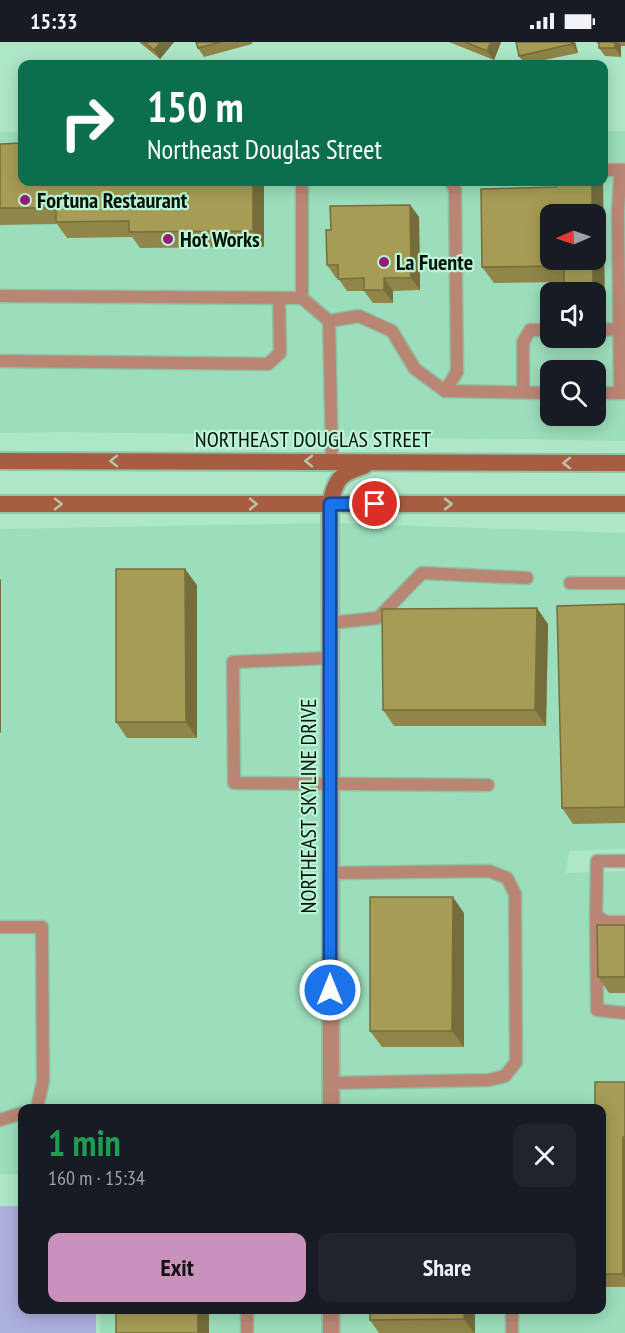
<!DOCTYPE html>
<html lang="en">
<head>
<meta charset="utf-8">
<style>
	body { margin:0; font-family:"PT Sans Narrow",sans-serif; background:#20242c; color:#f1f3f6; height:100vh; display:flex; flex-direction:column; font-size:22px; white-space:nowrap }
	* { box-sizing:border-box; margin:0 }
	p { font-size:20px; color:#9ea1a6 }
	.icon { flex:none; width:33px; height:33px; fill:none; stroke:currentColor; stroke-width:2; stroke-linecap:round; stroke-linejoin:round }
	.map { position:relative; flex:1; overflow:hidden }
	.panel { position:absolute; left:18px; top:1062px; width:588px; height:210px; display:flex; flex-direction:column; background:#171b24; border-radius:12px; box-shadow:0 3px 15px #0003 }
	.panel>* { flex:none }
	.banner { position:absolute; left:18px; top:18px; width:590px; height:126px; border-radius:12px; box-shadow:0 3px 15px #0003; background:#0b6e4f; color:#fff; overflow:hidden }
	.needle { width:39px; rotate:268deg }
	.controls { position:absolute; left:540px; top:162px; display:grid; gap:12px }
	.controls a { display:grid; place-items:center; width:66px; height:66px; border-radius:12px; background:#171b24; box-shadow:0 3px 15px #0003; font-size:30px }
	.pin { position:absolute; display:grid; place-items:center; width:51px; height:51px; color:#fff; margin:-26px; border:3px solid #fff; border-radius:50%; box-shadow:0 2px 6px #0007 }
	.me { position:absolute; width:66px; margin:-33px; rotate:0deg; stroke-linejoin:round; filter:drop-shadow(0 0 4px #0008) }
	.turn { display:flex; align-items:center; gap:21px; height:126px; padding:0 30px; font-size:27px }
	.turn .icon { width:78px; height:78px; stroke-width:2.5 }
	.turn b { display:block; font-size:42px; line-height:51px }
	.round { display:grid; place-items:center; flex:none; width:63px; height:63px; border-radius:12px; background:#20242c }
	.head { display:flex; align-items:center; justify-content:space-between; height:102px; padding:0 30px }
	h1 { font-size:36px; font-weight:800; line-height:45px; color:#1e9e55 }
	.cta { display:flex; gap:12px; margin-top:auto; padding:12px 30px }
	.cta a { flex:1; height:69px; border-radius:12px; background:#c892bd; color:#111; font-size:24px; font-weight:800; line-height:69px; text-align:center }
	.cta a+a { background:#20242c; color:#f1f3f6 }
	.status { display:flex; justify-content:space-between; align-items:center; height:42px; padding:0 30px; background:#171b24; direction:ltr }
	.status svg { height:16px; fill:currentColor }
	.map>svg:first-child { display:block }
	.built { fill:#9cdebb; fill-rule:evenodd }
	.green { fill:#acb0dd }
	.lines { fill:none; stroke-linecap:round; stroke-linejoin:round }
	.service-casing { stroke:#8fc1a6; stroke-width:15 }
	.minor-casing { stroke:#8fc1a6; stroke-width:20 }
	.secondary-casing { stroke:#8fc1a6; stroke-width:20 }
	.service { stroke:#b98674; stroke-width:12 }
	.minor { stroke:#b98674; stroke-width:16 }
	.secondary { stroke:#a65d41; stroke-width:16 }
	.wall { fill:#908649 }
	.shaded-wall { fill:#756d3c }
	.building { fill:#a79c55; stroke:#756d3c; stroke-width:1.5 }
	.oneway { stroke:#b5c7a9 }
	.route-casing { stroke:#114b97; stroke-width:15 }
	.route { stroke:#1a73e8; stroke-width:10 }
	.poi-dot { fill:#951c77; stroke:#bbf5d5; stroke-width:2 }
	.labels { text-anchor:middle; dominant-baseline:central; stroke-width:4.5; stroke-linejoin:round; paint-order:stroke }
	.poi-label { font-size:22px; font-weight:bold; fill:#001309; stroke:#bbf5d5; text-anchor:start }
	.street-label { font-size:22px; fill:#001309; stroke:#bbf5d5 }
</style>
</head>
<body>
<div class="status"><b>15:33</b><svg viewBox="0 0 49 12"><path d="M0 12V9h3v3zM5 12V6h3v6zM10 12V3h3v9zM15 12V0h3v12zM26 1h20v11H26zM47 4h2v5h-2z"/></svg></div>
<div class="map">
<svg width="625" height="1291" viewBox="0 0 625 1291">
	<rect width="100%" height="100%" fill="#aee7c8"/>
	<g class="built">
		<path d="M 603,89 L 625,89 L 625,399 L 64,390 L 0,391 L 0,90 L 22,90 L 22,140 L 603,140 ZM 550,172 L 596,172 L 596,218 L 550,218 ZM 550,250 L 596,250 L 596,296 L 550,296 ZM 550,328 L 596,328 L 596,374 L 550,374 Z"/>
		<polygon points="330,481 625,491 625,807 569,809 566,831 625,829 625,1291 100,1291 100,1268 602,1268 602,1066 22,1066 22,1132 0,1132 0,487"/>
	</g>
	<polygon class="green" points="0,1164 22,1164 22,1268 96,1268 96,1291 0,1291"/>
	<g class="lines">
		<defs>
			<g id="service">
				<polyline points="603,128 625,128"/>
				<polyline points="0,254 302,256 329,279 359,274 392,289 415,327 445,349 550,351"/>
				<polyline points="302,256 302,140"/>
				<polyline points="329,279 332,419"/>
				<polyline points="596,288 620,287"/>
				<polyline points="0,319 268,322 280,311 279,256"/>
				<polyline points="445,349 457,330 455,148 451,140"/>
				<polyline points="523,350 523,300 530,288 550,288"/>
				<polyline points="596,351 625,351"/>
				<polyline points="620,351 618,169 620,136 625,131"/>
				<polyline points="570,541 625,541"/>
				<polyline points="330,581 378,576 422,531 527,536"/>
				<polyline points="330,616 233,620 234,741 488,743"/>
				<polyline points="625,819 597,819 596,874 606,880 625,880"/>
				<polyline points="330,831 489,829 507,836 515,852 516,1020 505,1034 489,1038 331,1041"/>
				<polyline points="596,874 597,968 625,971"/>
				<polyline points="0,885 42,885 43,1039 37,1066"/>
				<polyline points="0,1078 22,1071"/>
				<polyline points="247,1291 247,1268"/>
				<polyline points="512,1291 512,1268"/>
			</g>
			<g id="minor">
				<polyline points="330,462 331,1066"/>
				<polyline points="331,1268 331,1291"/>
			</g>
			<g id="secondary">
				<polyline points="0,419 625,421"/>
				<polyline points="0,462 625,462"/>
				<path d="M 330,462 C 336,437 339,432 364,424"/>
			</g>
		</defs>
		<use href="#service" class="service-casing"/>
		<use href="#minor" class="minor-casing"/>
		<use href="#secondary" class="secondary-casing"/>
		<use href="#service" class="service"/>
		<use href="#minor" class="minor"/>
		<use href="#secondary" class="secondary"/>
	</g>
	<g class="wall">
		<polygon points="139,0 174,0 160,17"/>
		<polygon points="196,0 252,0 252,2 204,15 198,6"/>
		<polygon points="449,0 501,0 494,18"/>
		<polygon points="516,0 575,0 578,11 525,22 519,14"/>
		<polygon points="596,0 625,0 625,4 621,4 621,15 605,14 599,6 599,2 598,2"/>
		<polygon points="0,102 264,140 264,205 140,206 132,195 67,196 57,182 0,183"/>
		<polygon points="556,145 605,262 596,262 596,250 567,250 564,246 564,240 494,241 482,225"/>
		<polygon points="410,163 419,175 420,248 393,249 393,261 373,261 364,249 347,249 338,236 336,236 327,223 331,188"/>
		<polygon points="197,543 197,696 127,696 116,680"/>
		<polygon points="625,562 625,781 573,782 562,766"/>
		<polygon points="548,582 546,684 394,684 383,668"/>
		<polygon points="464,871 464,1005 382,1005 370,989"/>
		<polygon points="625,883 625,951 609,951 598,935"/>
		<polygon points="625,1040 625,1245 604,1245 602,1241 602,1066"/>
		<polygon points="475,1268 475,1291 379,1291 370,1278"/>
	</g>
	<g class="shaded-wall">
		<polygon points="161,0 174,0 160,17 154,8"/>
		<polygon points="491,0 501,0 494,18 487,9"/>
		<polygon points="571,0 575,0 578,11 572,2"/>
		<polygon points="615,0 618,0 621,4 621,15 615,6"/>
		<polygon points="253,140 264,140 264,205 253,189"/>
		<polygon points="592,140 603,140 605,262 593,246 593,218 596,218 596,172 592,172"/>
		<polygon points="410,163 419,175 420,248 411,236"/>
		<polygon points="384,236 393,249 393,261 384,248"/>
		<polygon points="185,527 197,543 197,696 186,680"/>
		<polygon points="0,537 1,538 1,691 0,690"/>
		<polygon points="537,566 548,582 546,684 535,668"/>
		<polygon points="453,855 464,871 464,1005 452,989"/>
		<polygon points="623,1095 625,1097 625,1236 623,1232"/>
		<rect x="198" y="1268" width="11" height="23"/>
		<polygon points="464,1268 475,1268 475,1291 474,1291 464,1277"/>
	</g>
	<g class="building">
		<polygon points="144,0 161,0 154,8"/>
		<polygon points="196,0 221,0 198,6"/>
		<polygon points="465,0 491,0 487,9"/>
		<polygon points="516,0 571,0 572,2 519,14"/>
		<rect x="599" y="0" width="16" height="6"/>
		<polygon points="22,101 22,140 253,140 253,189 129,190 129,179 56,180 56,166 0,166 0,102"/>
		<polygon points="556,140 592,140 592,172 550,172 550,218 593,218 593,246 564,246 564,224 482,225 481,147 556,145"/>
		<polygon points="410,163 411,236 384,236 384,248 364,248 364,236 338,237 338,223 327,223 326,188 331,188 330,164"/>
		<polygon points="116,527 185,527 186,680 116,680"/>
		<polygon points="625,562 625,765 562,766 557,564"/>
		<polygon points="537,566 535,668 383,668 382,567"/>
		<polygon points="370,855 453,855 452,989 370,989"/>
		<polygon points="597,883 625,883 625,935 598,935"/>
		<polygon points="595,1040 625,1040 625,1095 623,1095 623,1232 602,1232 602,1066 595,1066"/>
		<rect x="116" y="1268" width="82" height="23"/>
		<polygon points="370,1268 464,1268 464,1277 370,1278"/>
	</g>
	<defs><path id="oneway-chevron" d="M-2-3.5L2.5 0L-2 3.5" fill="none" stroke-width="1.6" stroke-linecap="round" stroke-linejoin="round" transform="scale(1.5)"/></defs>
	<g class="oneway">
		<use href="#oneway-chevron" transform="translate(114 419) rotate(-180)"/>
		<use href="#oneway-chevron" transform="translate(309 419) rotate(-180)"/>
		<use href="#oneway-chevron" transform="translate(567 421) rotate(-180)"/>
		<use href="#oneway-chevron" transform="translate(58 462)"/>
		<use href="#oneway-chevron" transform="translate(253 462)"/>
		<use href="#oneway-chevron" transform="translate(448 462)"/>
	</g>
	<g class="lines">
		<defs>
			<polyline id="route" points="330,948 330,462 375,462"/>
		</defs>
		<use href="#route" class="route-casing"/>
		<use href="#route" class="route"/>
	</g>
	<g class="poi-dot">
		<circle cx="25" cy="158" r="6"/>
		<circle cx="168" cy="197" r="6"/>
		<circle cx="384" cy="220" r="6"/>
	</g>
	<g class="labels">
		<g class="poi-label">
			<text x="37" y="158">Fortuna Restaurant</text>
			<text x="180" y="197">Hot Works</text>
			<text x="396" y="220">La Fuente</text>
		</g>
		<g class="street-label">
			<text x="313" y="397">NORTHEAST DOUGLAS STREET</text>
			<text transform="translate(308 764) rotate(-90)">NORTHEAST SKYLINE DRIVE</text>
		</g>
	</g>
</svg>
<div class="controls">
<a><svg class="needle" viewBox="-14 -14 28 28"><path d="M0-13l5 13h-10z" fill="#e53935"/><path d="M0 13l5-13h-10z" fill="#9ea1a6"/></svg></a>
<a><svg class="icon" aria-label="sound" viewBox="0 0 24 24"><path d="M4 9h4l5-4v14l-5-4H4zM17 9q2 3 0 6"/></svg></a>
<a><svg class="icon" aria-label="search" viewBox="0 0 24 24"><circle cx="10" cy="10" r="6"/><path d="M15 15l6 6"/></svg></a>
</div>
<div class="pin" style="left:375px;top:462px;background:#d93025"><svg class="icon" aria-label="arrive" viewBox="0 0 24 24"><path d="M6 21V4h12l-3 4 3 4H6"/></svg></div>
<svg class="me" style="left:330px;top:948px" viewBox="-20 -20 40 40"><circle r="17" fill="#1a73e8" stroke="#fff" stroke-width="3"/><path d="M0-11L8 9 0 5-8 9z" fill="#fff"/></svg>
<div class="banner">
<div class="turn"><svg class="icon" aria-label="right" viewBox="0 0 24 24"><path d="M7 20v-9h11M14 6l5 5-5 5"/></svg><div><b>150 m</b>Northeast Douglas Street</div></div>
</div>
<section class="panel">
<div class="head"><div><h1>1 min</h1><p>160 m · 15:34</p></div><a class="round"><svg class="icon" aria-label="close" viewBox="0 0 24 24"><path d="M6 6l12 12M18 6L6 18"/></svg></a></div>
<div class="cta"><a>Exit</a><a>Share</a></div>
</section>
</div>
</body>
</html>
